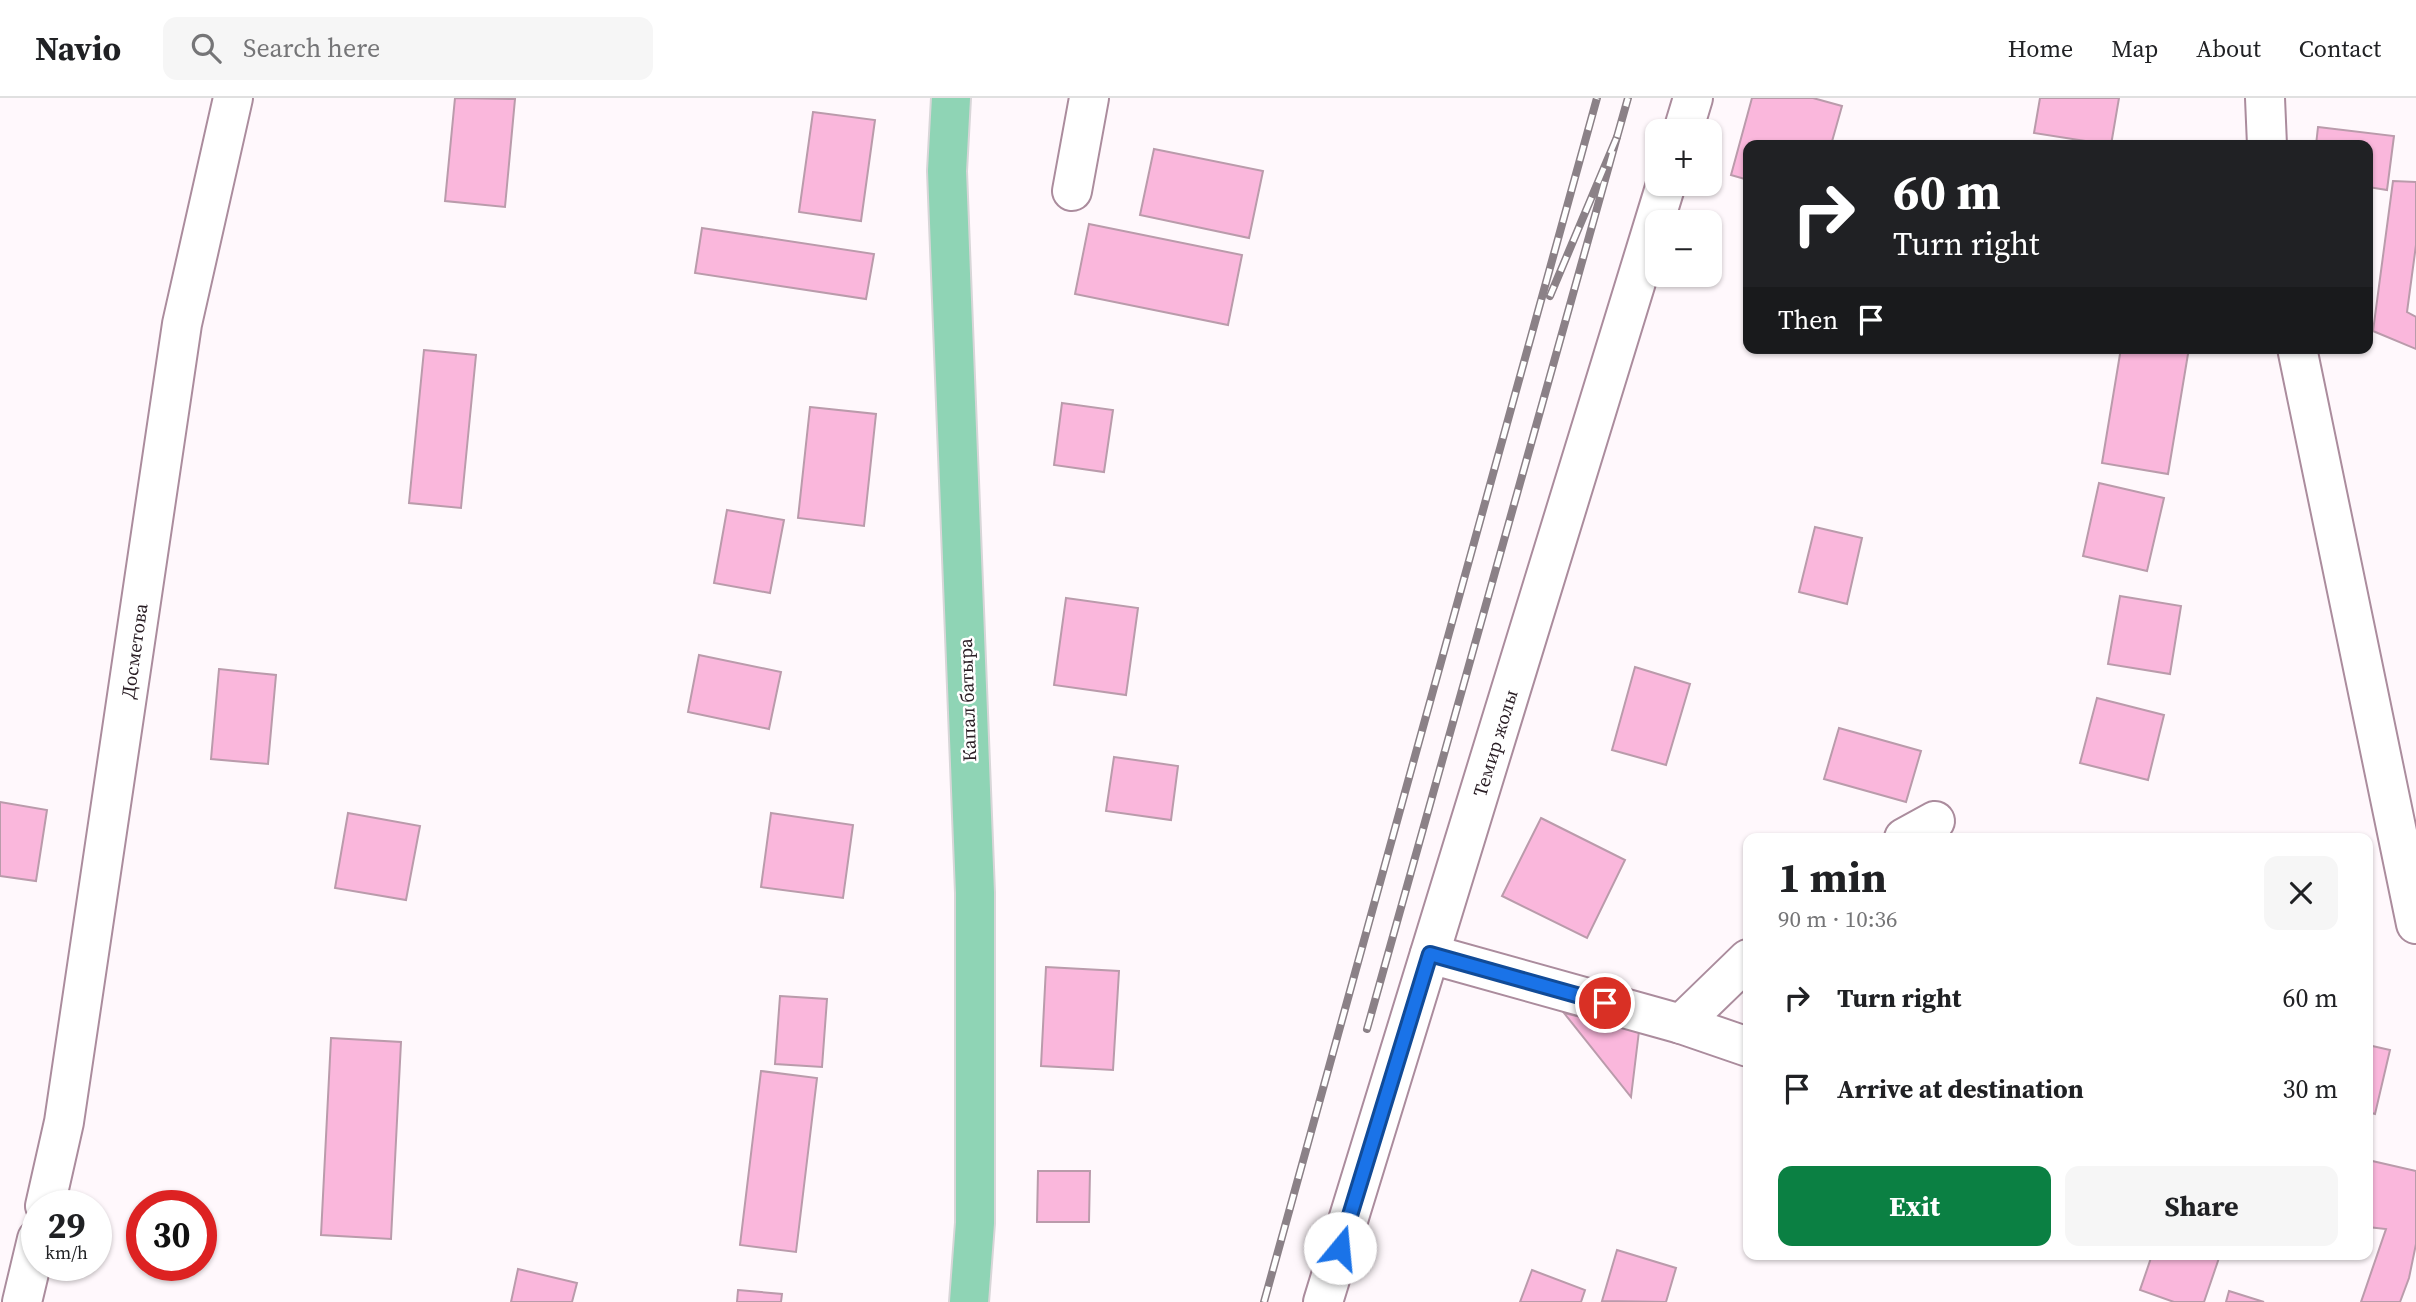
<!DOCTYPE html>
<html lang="en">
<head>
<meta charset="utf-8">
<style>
	body { margin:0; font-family:"Source Serif 4",serif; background:#f6f6f6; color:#202124; height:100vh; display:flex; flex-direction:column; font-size:26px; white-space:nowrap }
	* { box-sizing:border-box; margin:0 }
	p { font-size:23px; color:#757577 }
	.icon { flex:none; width:38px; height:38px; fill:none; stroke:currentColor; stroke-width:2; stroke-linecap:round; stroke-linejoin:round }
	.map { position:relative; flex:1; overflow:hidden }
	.drawer { position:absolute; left:1743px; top:735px; width:630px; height:427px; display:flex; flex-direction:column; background:#fff; border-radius:14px; box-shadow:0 2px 5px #0004 }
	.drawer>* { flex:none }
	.guide { position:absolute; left:1743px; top:42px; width:630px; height:214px; border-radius:14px; box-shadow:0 2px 5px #0004; background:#202124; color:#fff; overflow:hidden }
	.buttons { position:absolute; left:1645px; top:21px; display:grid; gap:14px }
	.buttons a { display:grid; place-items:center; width:77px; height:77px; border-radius:14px; background:#fff; box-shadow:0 2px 5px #0004; font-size:35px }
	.speed { position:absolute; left:21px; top:1092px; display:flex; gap:14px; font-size:35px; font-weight:700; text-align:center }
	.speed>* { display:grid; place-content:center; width:91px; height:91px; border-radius:50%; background:#fff; box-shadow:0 2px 5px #0004; line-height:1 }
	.speed small { font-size:18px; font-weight:400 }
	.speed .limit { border:10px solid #d22; background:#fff; color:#111 }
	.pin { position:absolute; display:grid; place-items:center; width:60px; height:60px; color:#fff; margin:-30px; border:4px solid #fff; border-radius:50%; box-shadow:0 2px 7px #0007 }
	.me { position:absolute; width:77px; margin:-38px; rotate:17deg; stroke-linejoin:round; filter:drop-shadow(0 0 5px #0008) }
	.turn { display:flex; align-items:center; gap:24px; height:147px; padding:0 35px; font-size:32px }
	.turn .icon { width:91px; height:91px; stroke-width:2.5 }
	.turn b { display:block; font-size:49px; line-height:60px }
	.then { display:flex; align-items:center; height:66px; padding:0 35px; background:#0003; gap:14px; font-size:26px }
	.round { display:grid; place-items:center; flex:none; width:74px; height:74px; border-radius:14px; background:#f6f6f6 }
	.summary { display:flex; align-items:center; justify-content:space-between; height:119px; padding:0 35px }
	h1 { font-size:42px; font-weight:700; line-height:52px }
	.action { display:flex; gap:14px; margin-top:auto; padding:14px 35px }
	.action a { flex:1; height:80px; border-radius:14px; background:#0b8043; color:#fff; font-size:28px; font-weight:700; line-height:80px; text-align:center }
	.action a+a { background:#f6f6f6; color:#202124 }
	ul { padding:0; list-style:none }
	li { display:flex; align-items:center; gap:21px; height:91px; padding:0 35px }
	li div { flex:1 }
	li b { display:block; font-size:26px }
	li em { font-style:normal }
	header { display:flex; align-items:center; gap:42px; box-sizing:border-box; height:98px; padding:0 35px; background:#fff; border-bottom:2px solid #e0e0e0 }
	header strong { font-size:33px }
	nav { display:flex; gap:38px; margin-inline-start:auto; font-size:24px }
	.search { width:490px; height:63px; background:#f6f6f6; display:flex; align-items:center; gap:18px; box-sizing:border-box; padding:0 24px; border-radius:14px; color:#757577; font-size:26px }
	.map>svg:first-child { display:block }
	.building { fill:#fab7dc; stroke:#ba9bab; stroke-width:2 }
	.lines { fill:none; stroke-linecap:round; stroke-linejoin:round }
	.minor-casing { stroke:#ab8c9d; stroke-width:42 }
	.major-casing { stroke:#d8d6d8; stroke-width:42 }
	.minor { stroke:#fff; stroke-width:38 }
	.major { stroke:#8fd4b5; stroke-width:38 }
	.rail-casing { stroke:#8b8187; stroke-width:8 }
	.rail { stroke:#fff; stroke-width:5; stroke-dasharray:16; stroke-linecap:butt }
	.route-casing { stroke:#114b97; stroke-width:18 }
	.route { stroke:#1a73e8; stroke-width:12 }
	.labels { text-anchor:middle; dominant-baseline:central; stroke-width:5; stroke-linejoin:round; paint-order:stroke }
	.street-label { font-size:19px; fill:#291d24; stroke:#fff }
</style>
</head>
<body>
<header>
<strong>Navio</strong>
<div class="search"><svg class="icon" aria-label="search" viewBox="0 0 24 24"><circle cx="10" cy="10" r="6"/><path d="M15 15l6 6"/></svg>Search here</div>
<nav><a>Home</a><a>Map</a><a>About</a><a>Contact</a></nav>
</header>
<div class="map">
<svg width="2416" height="1204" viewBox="0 0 2416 1204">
	<rect width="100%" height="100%" fill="#fff8fc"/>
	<g class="building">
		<polygon points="455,0 515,1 505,109 445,103"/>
		<polygon points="1752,0 1813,0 1842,8 1831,47 1748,47 1748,82 1731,77"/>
		<polygon points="2040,0 2119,0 2111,47 2034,35"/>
		<polygon points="813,14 875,22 861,123 799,114"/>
		<polygon points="2318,29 2394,38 2387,92 2368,89 2368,47 2316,47"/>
		<polygon points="1154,51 1263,73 1249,140 1140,117"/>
		<polygon points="2393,83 2416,84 2416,147 2407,214 2416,219 2416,251 2373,233"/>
		<polygon points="1089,126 1242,157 1228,227 1075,196"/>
		<polygon points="702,130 874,156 866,201 695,175"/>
		<polygon points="2121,250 2189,250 2168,376 2102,365"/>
		<polygon points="424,252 476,257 461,410 409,405"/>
		<polygon points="1062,305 1113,312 1104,374 1054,367"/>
		<polygon points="810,309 876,316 864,428 798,420"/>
		<polygon points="2099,385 2164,400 2147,473 2083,458"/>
		<polygon points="727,412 784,422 770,495 714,485"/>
		<polygon points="1815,429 1862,440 1847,506 1799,494"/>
		<polygon points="2120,498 2181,508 2170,576 2108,566"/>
		<polygon points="1066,500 1138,510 1126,597 1054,587"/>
		<polygon points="699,557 781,574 769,631 688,614"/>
		<polygon points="1635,569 1690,586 1666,667 1612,652"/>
		<polygon points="219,571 276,577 268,666 211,661"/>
		<polygon points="2097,600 2164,617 2148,682 2080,665"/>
		<polygon points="1839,630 1921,653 1906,704 1824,681"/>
		<polygon points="1114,659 1178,668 1171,722 1106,713"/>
		<polygon points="0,704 47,712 36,783 0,778"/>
		<polygon points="348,715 420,728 406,802 335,790"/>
		<polygon points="771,715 853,727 843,800 761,789"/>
		<polygon points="1541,720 1625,762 1587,840 1502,798"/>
		<polygon points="1046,869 1119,873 1113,972 1041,968"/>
		<polygon points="780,898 827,901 822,969 775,966"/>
		<polygon points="1564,915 1639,933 1631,999"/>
		<polygon points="331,940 401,944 391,1141 321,1137"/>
		<polygon points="2368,947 2390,952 2375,1016 2368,1014"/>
		<polygon points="761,973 817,980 796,1154 740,1147"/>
		<polygon points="2368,1062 2416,1073 2416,1146 2409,1180 2400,1204 2361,1204 2386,1131 2368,1129"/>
		<polygon points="1038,1073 1090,1073 1089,1124 1037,1124"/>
		<polygon points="1617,1152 1676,1170 1666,1204 1602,1203"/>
		<polygon points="2152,1157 2220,1157 2204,1204 2174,1204 2140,1192"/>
		<polygon points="518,1171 577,1185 572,1204 511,1204"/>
		<polygon points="1532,1172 1585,1192 1581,1204 1520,1204"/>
		<polygon points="738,1192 782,1196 781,1204 737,1204"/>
		<polygon points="2229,1193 2264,1204 2226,1204"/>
	</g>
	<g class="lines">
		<defs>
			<g id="minor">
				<polyline points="2265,0 2267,47"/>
				<polyline points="1683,33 1693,0"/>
				<polyline points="1072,93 1089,0"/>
				<polyline points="2297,250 2416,826"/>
				<polyline points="1904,740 1935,723"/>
				<polyline points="1430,856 1681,926 1748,949"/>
				<polyline points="1681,926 1748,861"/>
				<polyline points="45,1108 64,1024 182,226 233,0"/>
				<polyline points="22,1204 37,1141"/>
				<polyline points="1323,1204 1666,86"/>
			</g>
			<polyline id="major" points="951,0 947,73 975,795 975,1125 969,1204"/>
		</defs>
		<use href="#minor" class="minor-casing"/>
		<use href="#major" class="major-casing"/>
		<use href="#minor" class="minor"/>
		<use href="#major" class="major"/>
		<defs>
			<g id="rail">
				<polyline points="1617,39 1628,0"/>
				<polyline points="1367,931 1617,39 1550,198"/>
				<polyline points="1264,1204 1597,0"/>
			</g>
		</defs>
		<use href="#rail" class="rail-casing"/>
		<use href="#rail" class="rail"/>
	</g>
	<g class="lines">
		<defs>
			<polyline id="route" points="1340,1150 1430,856 1605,905"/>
		</defs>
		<use href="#route" class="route-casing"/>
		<use href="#route" class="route"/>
	</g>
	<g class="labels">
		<g class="street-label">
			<text transform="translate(134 553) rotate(-82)">Досметова</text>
			<text transform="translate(967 602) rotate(-92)">Капал батыра</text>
			<text transform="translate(1495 645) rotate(-73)">Темир жолы</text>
		</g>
	</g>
</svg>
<div class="buttons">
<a>+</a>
<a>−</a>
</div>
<div class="speed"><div>29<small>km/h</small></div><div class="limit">30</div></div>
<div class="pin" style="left:1605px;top:905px;background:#d93025"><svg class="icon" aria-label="arrive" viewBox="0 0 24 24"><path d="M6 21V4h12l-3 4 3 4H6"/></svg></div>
<svg class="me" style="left:1340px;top:1150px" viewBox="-20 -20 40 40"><circle r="19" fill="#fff"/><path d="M0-13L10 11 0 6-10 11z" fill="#1a73e8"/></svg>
<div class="guide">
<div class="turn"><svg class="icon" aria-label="right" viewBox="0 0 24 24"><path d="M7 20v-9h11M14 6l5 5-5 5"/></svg><div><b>60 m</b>Turn right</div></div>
<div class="then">Then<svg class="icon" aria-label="arrive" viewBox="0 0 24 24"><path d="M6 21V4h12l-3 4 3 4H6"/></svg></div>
</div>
<section class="drawer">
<div class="summary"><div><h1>1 min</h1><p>90 m · 10:36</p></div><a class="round"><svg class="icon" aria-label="close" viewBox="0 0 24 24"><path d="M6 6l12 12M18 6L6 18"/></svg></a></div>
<ul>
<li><svg class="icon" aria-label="right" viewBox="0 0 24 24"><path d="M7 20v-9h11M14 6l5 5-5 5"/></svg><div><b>Turn right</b></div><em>60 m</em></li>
<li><svg class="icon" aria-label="arrive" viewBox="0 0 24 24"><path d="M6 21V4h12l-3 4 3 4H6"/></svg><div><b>Arrive at destination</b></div><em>30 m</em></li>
</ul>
<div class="action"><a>Exit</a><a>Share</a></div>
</section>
</div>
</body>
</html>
